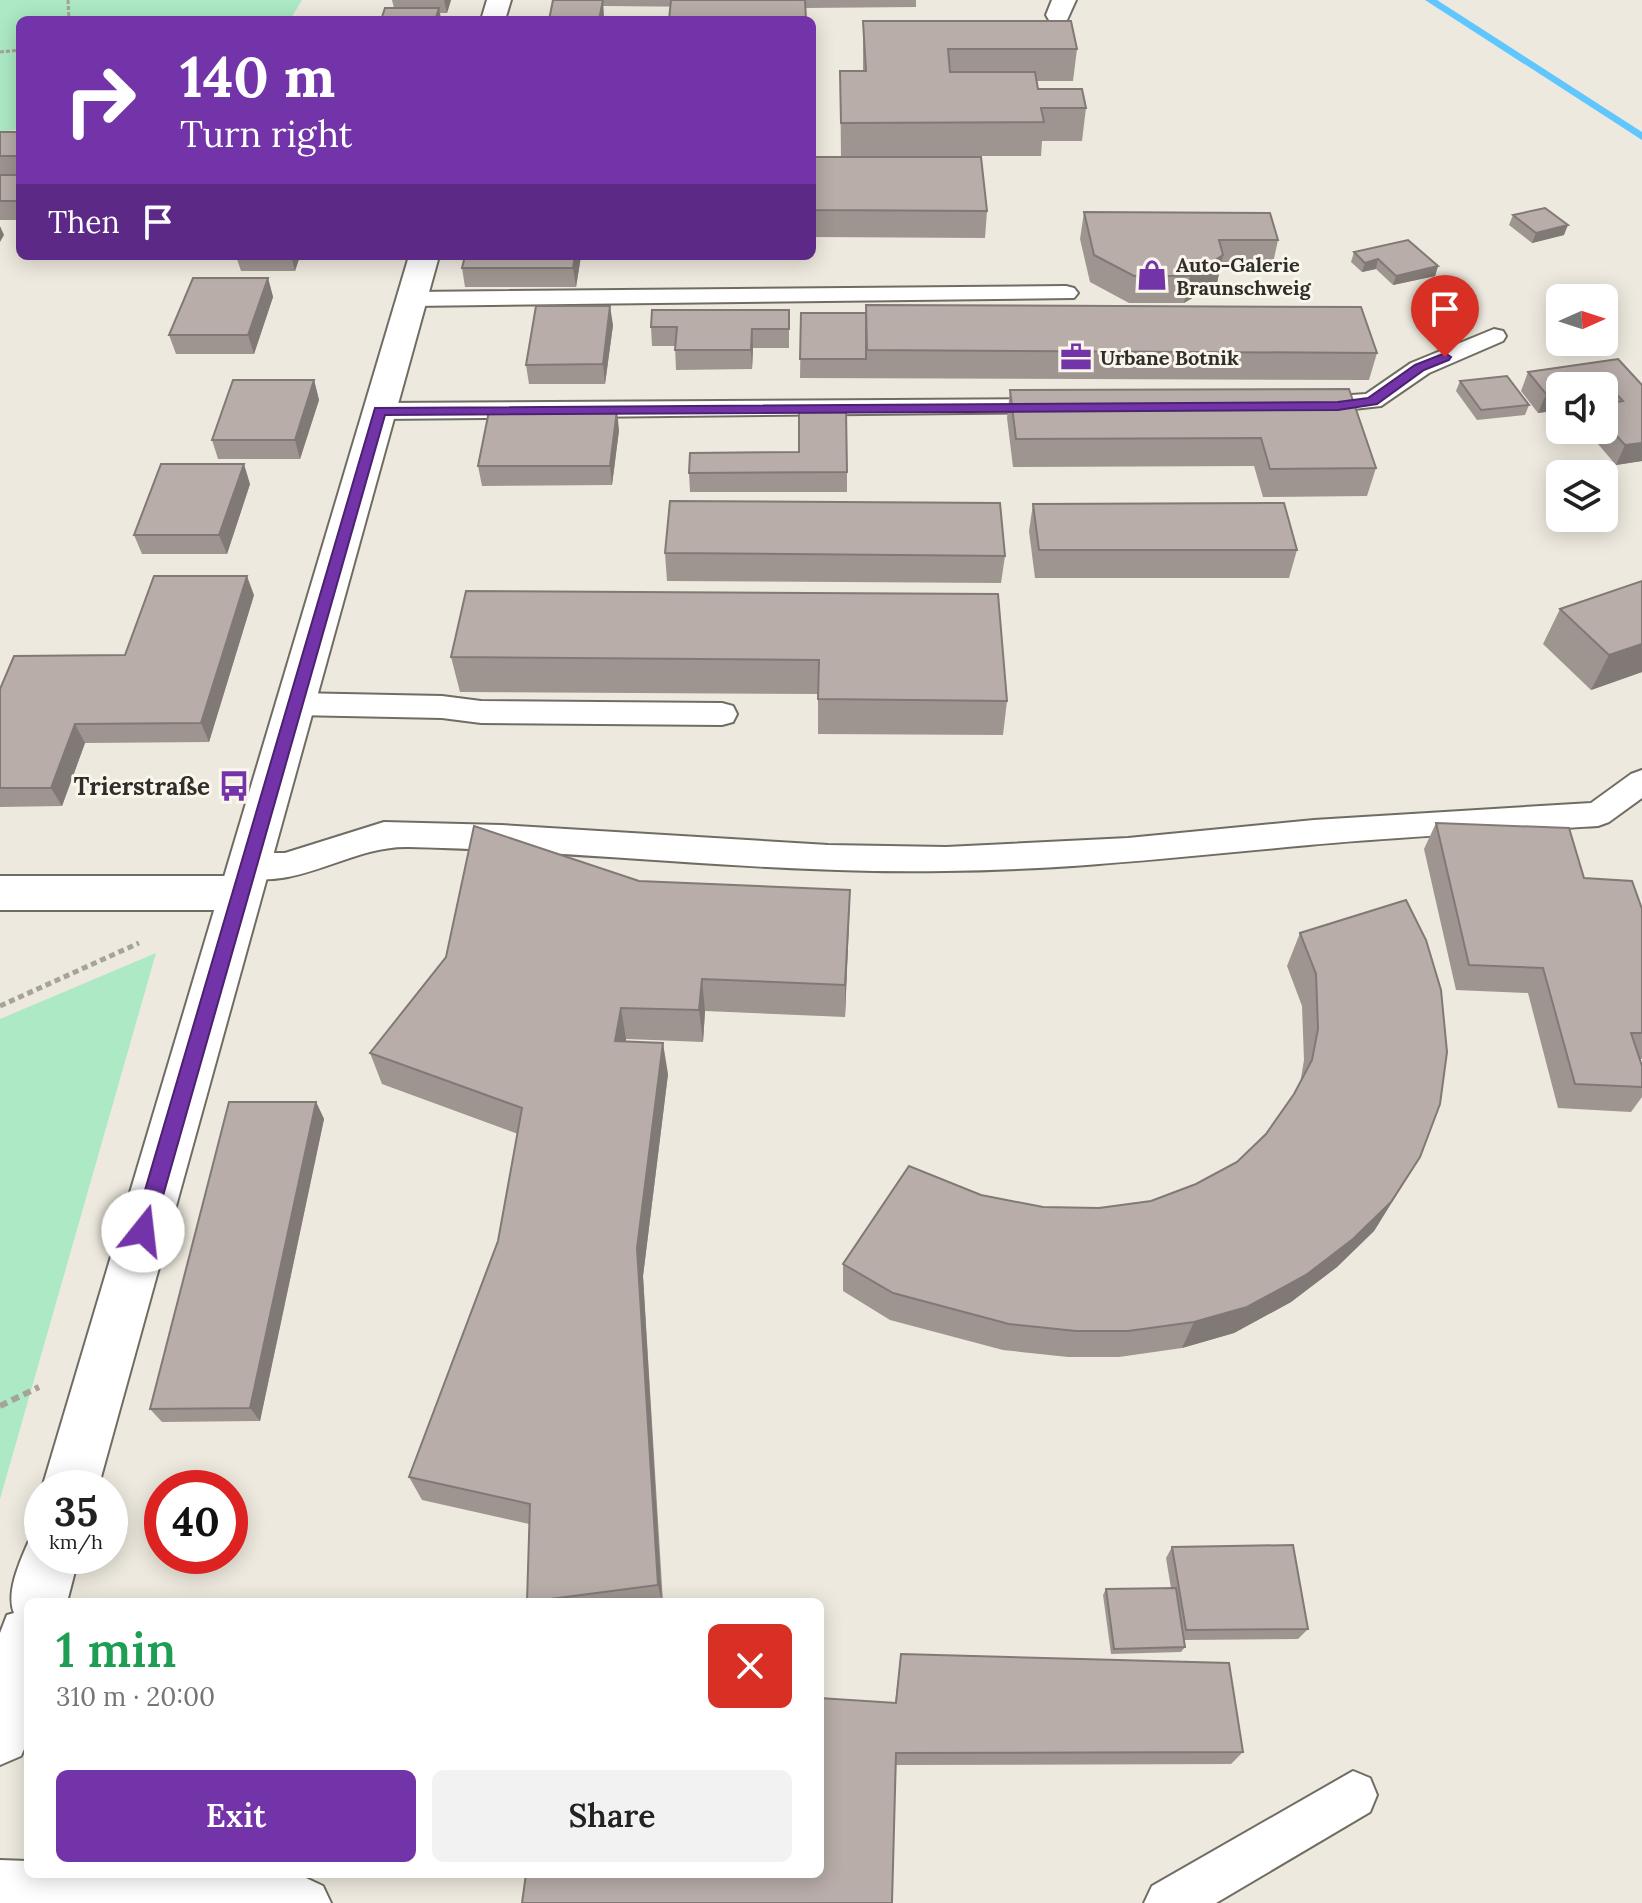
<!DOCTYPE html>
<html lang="en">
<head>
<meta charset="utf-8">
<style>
	body { margin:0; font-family:Lora,serif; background:#f2f2f2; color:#222; height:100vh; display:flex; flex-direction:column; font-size:30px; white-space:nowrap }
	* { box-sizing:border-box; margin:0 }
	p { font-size:26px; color:#767676 }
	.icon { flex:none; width:44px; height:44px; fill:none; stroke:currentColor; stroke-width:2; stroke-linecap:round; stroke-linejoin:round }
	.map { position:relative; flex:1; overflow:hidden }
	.panel { position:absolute; left:24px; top:1598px; width:800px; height:280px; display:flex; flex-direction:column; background:#fff; border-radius:12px; box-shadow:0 4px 20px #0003 }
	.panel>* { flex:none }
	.guide { position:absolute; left:16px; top:16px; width:800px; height:244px; border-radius:12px; box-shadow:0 4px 20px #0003; background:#7434a9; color:#fff; overflow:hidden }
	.needle { width:52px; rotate:87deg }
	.fabs { position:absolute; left:1546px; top:284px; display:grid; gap:16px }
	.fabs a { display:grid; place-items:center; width:72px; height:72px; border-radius:12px; background:#fff; box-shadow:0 4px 20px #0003; font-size:40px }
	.speed { position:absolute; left:24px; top:1470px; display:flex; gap:16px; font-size:40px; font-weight:700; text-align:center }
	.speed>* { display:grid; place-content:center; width:104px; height:104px; border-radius:50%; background:#fff; box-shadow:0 4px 20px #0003; line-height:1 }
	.speed small { font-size:20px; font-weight:400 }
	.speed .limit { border:12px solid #d22; background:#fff; color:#111 }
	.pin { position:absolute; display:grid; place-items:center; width:68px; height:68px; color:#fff; margin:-82px -34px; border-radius:50% 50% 50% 0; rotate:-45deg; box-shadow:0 0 8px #0007 }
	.pin .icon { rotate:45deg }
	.me { position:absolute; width:88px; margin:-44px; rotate:16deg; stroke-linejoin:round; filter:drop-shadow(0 0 6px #0008) }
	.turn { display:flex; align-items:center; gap:28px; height:168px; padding:0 32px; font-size:36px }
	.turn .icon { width:104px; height:104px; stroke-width:2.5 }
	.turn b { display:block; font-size:56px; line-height:68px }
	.then { display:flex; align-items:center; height:76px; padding:0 32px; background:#0003; gap:16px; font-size:30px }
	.round { display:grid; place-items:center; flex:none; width:84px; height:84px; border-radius:12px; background:#f2f2f2 }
	.summary { display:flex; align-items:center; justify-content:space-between; height:136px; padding:0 32px }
	h1 { font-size:48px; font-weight:600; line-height:60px; color:#1e9e55 }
	.primary-button { display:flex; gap:16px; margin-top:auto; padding:16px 32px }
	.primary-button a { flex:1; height:92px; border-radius:12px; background:#7434a9; color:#fff; font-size:32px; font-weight:600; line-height:92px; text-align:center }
	.primary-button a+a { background:#f2f2f2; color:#222 }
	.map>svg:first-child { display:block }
	.green { fill:#ade9c5 }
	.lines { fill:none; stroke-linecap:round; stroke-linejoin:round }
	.stream { fill:#60c6fe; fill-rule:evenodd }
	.service-casing { stroke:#716c63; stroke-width:4 }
	.minor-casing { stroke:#716c63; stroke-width:4 }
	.tertiary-casing { stroke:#716c63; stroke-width:4 }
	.path-far2 { stroke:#a6a39b; stroke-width:3; stroke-dasharray:4 2; stroke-linecap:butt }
	.path-far1 { stroke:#a6a39b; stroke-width:5; stroke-dasharray:6 4; stroke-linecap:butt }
	.path { stroke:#a6a39b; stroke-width:6; stroke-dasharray:8 5; stroke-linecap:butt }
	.service { fill:#fff; fill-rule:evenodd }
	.minor { fill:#fff; fill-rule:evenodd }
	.tertiary { fill:#fff; fill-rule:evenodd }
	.wall { fill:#9e9590 }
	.shaded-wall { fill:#817976 }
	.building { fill:#b8ada8; stroke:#817976; stroke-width:2 }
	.route { fill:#7434a9; stroke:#4b226e; stroke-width:2 }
	.labels { text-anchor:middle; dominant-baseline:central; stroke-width:6; stroke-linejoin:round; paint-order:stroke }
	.far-poi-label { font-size:20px; font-weight:bold; fill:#302e2a; stroke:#fbf6eb; text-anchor:start }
	.poi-label { font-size:24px; font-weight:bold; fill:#302e2a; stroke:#fbf6eb; text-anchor:end }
</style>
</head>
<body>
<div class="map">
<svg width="1642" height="1903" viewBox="0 0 1642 1903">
	<rect width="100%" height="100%" fill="#ede9de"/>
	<g class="green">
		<polygon points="0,0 302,0 290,20 20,20 20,129 0,132"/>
		<polygon points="156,953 0,1499 0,1019"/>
	</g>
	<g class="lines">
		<polygon class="stream" points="1425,0 1437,0 1642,132 1642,140"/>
		<defs>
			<g id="service">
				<polygon points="1066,286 1074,288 1078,293 1074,298 412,306 404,304 400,299 404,294 412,292"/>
				<polygon points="1494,329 1503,331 1506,336 1503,341 1429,373 1381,406 1308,414 1299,411 1295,406 1299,401 1308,398 1366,394 1411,363"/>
				<polygon points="1055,399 1064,402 1068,407 1064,412 380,419 371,416 367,411 371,406 380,403"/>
				<polygon points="295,693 442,696 481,701 722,703 733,706 737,714 733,722 722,725 481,723 442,718 295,715 284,712 280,704 284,696"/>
				<path d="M 1642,770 L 1642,798 L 1609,822 L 1598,826 C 1502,832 1405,836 1309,845 C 1188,856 1067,870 945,871 C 766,874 588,851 409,847 C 350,845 295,894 235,875 L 231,866 L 235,857 L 247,853 L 285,853 L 384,822 L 501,825 L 828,845 L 946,847 L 1128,838 L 1314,820 L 1591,803 L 1631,774 Z"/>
				<polygon points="1353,1771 1370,1778 1377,1795 1370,1812 1216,1903 1144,1903 1152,1886"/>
				<polygon points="0,1860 28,1861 28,1874 234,1874 306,1878 323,1886 331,1903 0,1903"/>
			</g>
			<g id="minor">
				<polygon points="1052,0 1076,0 1067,20 1049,20 1046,15"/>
				<polygon points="0,876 240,876 255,881 261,893 255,905 240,910 0,910"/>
			</g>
			<g id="tertiary">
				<polygon points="487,0 511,0 505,20 481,20"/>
				<polygon points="409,256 439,256 98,1488 42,1488"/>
				<path d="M 42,1531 L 42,1556 L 79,1556 L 67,1602 L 28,1602 L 28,1740 L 21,1756 L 0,1765 L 0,1633 L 7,1615 L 14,1613 C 5,1591 22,1557 31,1536 Z"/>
			</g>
		</defs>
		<use href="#service" class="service-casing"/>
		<use href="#minor" class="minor-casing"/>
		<use href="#tertiary" class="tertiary-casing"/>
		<g class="path-far2">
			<polyline points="68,0 69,20"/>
			<polyline points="0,52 20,50"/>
		</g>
		<polyline class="path-far1" points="0,1006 139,943"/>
		<polyline class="path" points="0,1406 39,1387"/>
		<use href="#service" class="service"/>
		<use href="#minor" class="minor"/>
		<use href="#tertiary" class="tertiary"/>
	</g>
	<g class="wall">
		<polygon points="392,0 451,0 447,13 440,13 441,20 381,20 394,8"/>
		<polygon points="553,0 916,0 916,7 805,8 603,6 604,20 549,20"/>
		<polygon points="863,21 1077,49 1073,81 1037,81 1038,89 1086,108 1082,141 1042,141 1041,156 841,156 840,71 863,71"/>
		<rect x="0" y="132" width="20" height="88"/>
		<polygon points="812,157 987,211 985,238 812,237"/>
		<polygon points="1084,212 1278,240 1272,268 1220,268 1217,283 1184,303 1129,303 1090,282 1080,239"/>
		<polygon points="1513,215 1564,235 1532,243 1509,225"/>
		<polygon points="1354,252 1438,266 1435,276 1393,285 1376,269 1362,272 1351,262"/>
		<polygon points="236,256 300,256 295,271 241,271"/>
		<polygon points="465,256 581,256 576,287 465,287 462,268"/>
		<polygon points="268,278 273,297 254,354 176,354 169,335"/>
		<polygon points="789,310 789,348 753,348 752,369 676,370 675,346 652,346 651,327"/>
		<polygon points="801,313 1377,353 1369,380 800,378"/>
		<polygon points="613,325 605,384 529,384 526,365"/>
		<polygon points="1528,372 1642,385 1642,461 1616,465 1586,430 1604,430 1604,386 1560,386 1560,410 1538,413 1521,391"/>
		<polygon points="314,380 319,400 300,459 218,459 212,440"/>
		<polygon points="1460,381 1529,405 1525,415 1477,420 1456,391"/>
		<polygon points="1349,389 1376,468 1367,496 1263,497 1254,466 1013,467 1007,418 1010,390"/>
		<polygon points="619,430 612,485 482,486 478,466"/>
		<polygon points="847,472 847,492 690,492 689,473"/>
		<polygon points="250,484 227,554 142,554 134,535"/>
		<polygon points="1033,504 1297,550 1289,578 1035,578 1029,531"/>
		<polygon points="665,553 1005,556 1001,583 667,581"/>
		<polygon points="998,594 1007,701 1003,735 818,734 818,694 460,692 451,657"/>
		<polygon points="254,595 209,742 85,743 62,806 0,807 0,689 125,655"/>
		<polygon points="1560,609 1642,672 1591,690 1543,644"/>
		<polygon points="1436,823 1584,878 1642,909 1642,1059 1640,1059 1642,1066 1642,1097 1631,1112 1558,1108 1528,993 1456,990 1424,849"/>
		<polygon points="850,890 845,1017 705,1011 703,1042 626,1039 626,1041 668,1074 643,1276 663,1602 527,1602 529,1524 422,1500 409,1477 498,1241 518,1134 382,1084 370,1053"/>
		<polygon points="1300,933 1420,1157 1374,1231 1337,1267 1291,1302 1234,1333 1182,1348 1119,1357 1068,1357 1003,1350 890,1320 843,1291 843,1264 981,1195 1043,1207 1099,1208 1151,1201 1196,1184 1237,1162 1266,1134 1294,1094 1300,1084 1304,1060 1302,1006 1287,966"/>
		<polygon points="316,1102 324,1119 260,1421 162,1422 150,1409"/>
		<polygon points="1172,1547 1308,1629 1298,1639 1184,1640 1185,1647 1181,1652 1111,1654 1103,1595 1106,1589 1171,1588 1166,1558"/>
		<polygon points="901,1654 1243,1752 1231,1764 896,1765 895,1703"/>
	</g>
	<g class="shaded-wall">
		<polygon points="444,0 451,0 447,13"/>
		<polygon points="603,0 604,20 599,20"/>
		<polygon points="439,8 441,20 435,20"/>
		<polygon points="1568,225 1564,235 1532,243 1536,233"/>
		<polygon points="0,226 4,235 0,242"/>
		<polygon points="1223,255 1217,283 1184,303 1190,276"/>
		<polygon points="291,256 300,256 295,271"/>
		<polygon points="575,256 581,256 576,287 573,268"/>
		<polygon points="1378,259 1376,269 1362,272 1365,263"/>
		<polygon points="1438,266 1435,276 1393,285 1396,276"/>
		<polygon points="268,278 273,297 254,354 248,335"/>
		<polygon points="610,306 613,325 605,384 603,364"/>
		<polygon points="752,329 753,348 752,369 751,350"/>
		<polygon points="314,380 319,400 300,459 295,440"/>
		<polygon points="1560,392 1560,410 1538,413 1546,394"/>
		<polygon points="617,410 619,430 612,485 610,466"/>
		<polygon points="1642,443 1642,461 1616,465 1625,445"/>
		<polygon points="244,464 250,484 227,554 219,535"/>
		<polygon points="247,576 254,595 209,742 201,723"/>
		<polygon points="1642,644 1642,672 1591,690 1609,655"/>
		<polygon points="75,724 85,743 62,806 51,788"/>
		<polygon points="850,890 849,923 845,1017 845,985"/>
		<polygon points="702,979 705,1011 703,1042 699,1010"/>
		<polygon points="621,1008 626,1039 621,1072 615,1041"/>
		<polygon points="663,1043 668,1074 643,1276 662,1602 658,1585 637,1248"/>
		<polygon points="316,1102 324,1119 260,1421 250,1408"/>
		<polygon points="1420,1157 1374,1231 1337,1267 1291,1302 1234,1333 1182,1348 1194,1322"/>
	</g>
	<g class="building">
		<polygon points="553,0 603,0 599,20 549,20"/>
		<polygon points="671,0 805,0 806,20 669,20"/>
		<polygon points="385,8 439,8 435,20 381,20"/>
		<polygon points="863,21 1071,21 1077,49 948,49 950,72 1035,72 1038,89 1082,89 1086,108 1041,108 1044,122 841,123 840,71 866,71"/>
		<rect x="0" y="132" width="20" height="24"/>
		<polygon points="812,157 981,157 987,211 812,210"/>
		<polygon points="0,175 20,175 20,195 17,201 0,201"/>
		<polygon points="1545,208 1568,225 1536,233 1513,215"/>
		<polygon points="1084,212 1270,213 1278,240 1219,240 1223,255 1190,276 1134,276 1094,255"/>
		<polygon points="1408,240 1438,266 1396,276 1378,259 1365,263 1354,252"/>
		<polygon points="465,256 575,256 573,268 462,268"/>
		<polygon points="193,278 268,278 248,335 169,335"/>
		<polygon points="866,305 1361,307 1377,353 867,350"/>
		<polygon points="536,306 610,306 603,364 526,365"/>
		<polygon points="652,310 789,310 789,329 752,329 751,350 675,350 677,327 651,327"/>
		<polygon points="801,313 866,313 866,359 800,359"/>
		<polygon points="1618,359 1642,385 1642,443 1625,445 1604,422 1604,404 1623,401 1608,385 1560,386 1560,392 1546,394 1528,372"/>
		<polygon points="1507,376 1529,405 1481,410 1460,381"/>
		<polygon points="233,380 314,380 295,440 212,440"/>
		<polygon points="1349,389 1376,468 1270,469 1261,438 1016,439 1010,390"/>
		<polygon points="617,410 610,466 478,466 489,411"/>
		<polygon points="799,411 846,411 847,472 689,473 690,453 799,452"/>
		<polygon points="161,464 244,464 219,535 134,535"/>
		<polygon points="670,501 1000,503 1005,556 665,553"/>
		<polygon points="1284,503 1297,550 1039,550 1033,504"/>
		<polygon points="154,576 247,576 201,723 75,724 51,788 0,788 0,689 14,656 125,655"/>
		<polygon points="1642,581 1642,644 1609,655 1560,609"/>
		<polygon points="466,591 998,594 1007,701 818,699 819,660 451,657"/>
		<polygon points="1436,823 1569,828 1584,878 1632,881 1642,909 1642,1033 1631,1033 1642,1066 1642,1087 1575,1084 1543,968 1469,965"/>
		<polygon points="474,826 639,881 850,890 845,985 702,979 699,1010 621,1008 615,1041 663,1043 637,1248 658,1585 527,1602 530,1504 409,1477 498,1241 522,1108 370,1053 446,957"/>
		<polygon points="1406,900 1426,940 1441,990 1447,1052 1440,1104 1420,1157 1391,1202 1353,1239 1306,1275 1247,1307 1194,1322 1128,1331 1076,1331 1009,1324 893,1293 843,1264 909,1166 981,1195 1043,1207 1099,1208 1151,1201 1196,1184 1237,1162 1266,1134 1294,1094 1312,1060 1318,1029 1316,974 1300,933"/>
		<polygon points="229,1102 316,1102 250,1408 150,1409"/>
		<polygon points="1293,1545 1308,1629 1186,1630 1172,1547"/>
		<polygon points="1176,1588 1185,1647 1114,1649 1106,1589"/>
		<polygon points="901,1654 1229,1663 1243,1752 896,1753 892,1903 522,1903 526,1874 820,1874 820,1698 896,1703"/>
	</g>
	<polygon class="route" points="1445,353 1451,357 1449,360 1424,370 1377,404 1338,410 385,415 153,1231 150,1238 143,1240 136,1238 133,1231 375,408 1338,402 1368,398 1415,365"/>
	<defs>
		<symbol id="shop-bare" viewBox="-9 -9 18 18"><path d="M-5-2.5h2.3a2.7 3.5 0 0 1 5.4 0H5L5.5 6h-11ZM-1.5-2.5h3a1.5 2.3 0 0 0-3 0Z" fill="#7434a9" stroke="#fbf6eb" stroke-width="2.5" paint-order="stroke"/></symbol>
		<symbol id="office-bare" viewBox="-9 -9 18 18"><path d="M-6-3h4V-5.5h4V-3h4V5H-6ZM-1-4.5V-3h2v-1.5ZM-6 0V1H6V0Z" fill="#7434a9" stroke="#fbf6eb" stroke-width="2.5" paint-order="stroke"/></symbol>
		<symbol id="bus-bare" viewBox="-9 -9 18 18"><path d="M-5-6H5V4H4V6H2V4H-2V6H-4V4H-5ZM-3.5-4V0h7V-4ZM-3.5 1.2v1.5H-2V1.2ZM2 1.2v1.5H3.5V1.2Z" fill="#7434a9" stroke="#fbf6eb" stroke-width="2.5" paint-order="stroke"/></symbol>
	</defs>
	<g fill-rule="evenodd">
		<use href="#shop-bare" x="1130" y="253" width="44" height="44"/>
		<use href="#office-bare" x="1054" y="335" width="44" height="44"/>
		<use href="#bus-bare" x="212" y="764" width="44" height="44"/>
	</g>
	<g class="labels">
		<g class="far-poi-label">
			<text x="1176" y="264">Auto-Galerie<tspan x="1176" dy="23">Braunschweig</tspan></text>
			<text x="1100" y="357">Urbane Botnik</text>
		</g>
		<g class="poi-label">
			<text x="210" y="786">Trierstraße</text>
		</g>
	</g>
</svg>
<div class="fabs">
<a><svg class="needle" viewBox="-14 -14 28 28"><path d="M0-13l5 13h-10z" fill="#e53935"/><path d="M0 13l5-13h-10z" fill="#767676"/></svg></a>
<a><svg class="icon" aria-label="sound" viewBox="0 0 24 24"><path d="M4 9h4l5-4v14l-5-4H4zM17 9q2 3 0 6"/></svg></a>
<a><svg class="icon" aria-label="layers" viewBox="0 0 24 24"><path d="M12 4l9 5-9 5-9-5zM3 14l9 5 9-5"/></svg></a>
</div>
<div class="speed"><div>35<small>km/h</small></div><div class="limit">40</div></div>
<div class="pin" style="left:1445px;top:357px;background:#d93025"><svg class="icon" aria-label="arrive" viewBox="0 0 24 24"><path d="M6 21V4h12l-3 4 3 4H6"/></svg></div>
<svg class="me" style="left:143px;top:1231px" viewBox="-20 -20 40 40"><circle r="19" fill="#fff"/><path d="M0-13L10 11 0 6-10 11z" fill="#7434a9"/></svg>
<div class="guide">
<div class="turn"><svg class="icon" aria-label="right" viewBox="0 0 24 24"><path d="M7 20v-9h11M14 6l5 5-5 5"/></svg><div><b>140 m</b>Turn right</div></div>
<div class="then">Then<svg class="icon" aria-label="arrive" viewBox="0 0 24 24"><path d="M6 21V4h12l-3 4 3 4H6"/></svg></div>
</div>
<section class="panel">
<div class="summary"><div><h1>1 min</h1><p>310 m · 20:00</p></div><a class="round" style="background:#d93025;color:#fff"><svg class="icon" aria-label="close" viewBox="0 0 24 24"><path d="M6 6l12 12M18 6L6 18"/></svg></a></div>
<div class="primary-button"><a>Exit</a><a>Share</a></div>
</section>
</div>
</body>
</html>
